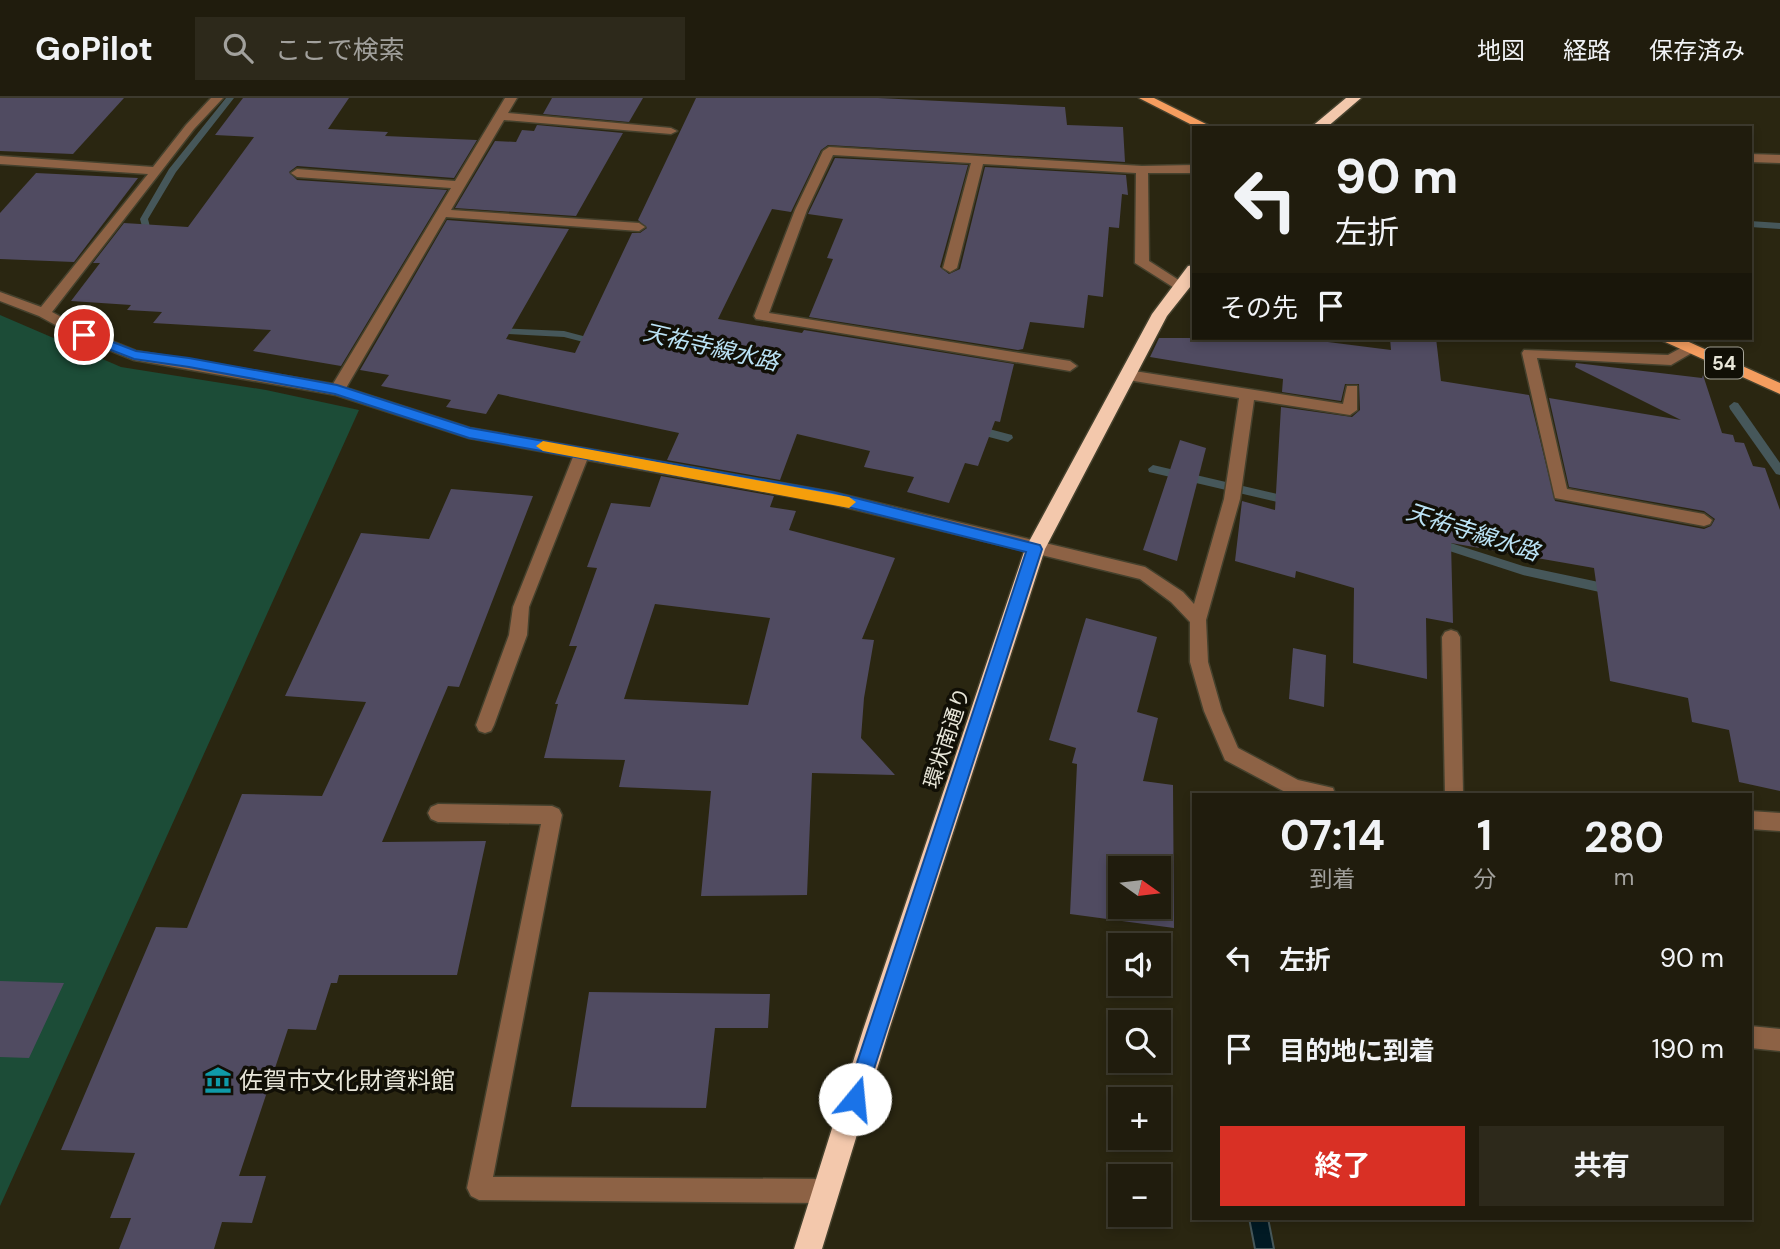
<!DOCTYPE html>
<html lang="ja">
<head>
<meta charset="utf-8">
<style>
	body { margin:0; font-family:"DM Sans","Noto Sans JP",sans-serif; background:#2d291b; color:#f1f3f6; height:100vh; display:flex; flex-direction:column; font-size:26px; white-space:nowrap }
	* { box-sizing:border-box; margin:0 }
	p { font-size:23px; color:#a2a19d }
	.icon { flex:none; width:38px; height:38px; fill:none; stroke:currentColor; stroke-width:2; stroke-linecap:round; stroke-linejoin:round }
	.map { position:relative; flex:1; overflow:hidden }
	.side { position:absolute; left:1192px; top:695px; width:560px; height:427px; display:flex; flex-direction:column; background:#201c0d; border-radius:0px; box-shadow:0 4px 10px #0003,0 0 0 2px #3d3a2e }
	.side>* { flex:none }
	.top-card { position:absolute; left:1192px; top:28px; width:560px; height:214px; border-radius:0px; box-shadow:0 4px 10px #0003,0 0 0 2px #3d3a2e; background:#201c0d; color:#f1f3f6; overflow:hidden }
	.needle { width:46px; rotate:104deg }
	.buttons { position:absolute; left:1108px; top:758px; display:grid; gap:14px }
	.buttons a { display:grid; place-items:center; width:63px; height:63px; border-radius:0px; background:#201c0d; box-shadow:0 4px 10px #0003,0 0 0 2px #3d3a2e; font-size:35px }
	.pin { position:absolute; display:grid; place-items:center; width:60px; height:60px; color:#fff; margin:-30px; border:4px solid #fff; border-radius:50%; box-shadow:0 2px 7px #0007 }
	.me { position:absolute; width:77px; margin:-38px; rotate:17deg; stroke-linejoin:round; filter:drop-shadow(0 0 5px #0008) }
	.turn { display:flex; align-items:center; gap:24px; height:147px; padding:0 28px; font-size:32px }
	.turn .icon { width:91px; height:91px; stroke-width:2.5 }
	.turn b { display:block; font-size:49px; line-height:60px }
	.then { display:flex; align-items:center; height:66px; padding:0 28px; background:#0003; gap:14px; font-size:26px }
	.eta { display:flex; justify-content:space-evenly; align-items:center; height:119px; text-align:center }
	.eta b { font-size:42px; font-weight:700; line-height:49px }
	.primary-button { display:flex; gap:14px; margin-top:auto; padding:14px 28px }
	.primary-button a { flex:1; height:80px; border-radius:0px; background:#d93025; color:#fff; font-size:28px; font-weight:700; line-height:80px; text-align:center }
	.primary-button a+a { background:#2d291b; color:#f1f3f6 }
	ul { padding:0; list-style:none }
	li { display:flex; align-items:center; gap:21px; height:91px; padding:0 28px }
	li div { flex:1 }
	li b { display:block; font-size:26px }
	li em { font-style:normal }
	header { display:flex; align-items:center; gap:42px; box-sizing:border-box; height:98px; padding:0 35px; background:#201c0d; border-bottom:2px solid #3d3a2e }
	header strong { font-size:33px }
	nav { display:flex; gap:38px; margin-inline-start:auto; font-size:24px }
	.search { width:490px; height:63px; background:#2d291b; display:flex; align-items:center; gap:18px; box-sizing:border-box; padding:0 24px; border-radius:0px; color:#a2a19d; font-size:26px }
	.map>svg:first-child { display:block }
	.green { fill:#1c4c37 }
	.water { fill:#011a24; stroke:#46575a; stroke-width:2 }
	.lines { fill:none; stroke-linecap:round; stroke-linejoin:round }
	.stream { fill:#46575a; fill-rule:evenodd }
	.building { fill:#504b61; fill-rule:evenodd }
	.minor-casing { stroke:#45412d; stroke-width:3 }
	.major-casing { stroke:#45412d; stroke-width:3 }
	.highway-casing { stroke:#45412d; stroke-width:3 }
	.minor { fill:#8d6245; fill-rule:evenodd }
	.major { fill:#f59d5f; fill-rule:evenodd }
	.highway { fill:#f3c8ac; fill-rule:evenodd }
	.route { fill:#1a73e8; stroke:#114b97; stroke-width:2 }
	.slow { fill:#f59e0b }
	.labels { text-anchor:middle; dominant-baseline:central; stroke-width:7; stroke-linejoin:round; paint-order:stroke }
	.shield { fill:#110f06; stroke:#a8a69a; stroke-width:2 }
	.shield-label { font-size:19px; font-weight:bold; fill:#e8e6d9 }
	.street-label { font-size:21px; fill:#e8e6d9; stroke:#110f06 }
	.water-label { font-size:23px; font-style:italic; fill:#bbe3f6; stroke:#110f06 }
	.near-poi-label { font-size:24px; fill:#e8e6d9; stroke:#110f06; text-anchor:start }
</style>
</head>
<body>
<header>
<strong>GoPilot</strong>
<div class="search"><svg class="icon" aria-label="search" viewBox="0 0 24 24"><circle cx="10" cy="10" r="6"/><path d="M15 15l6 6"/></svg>ここで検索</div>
<nav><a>地図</a><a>経路</a><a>保存済み</a></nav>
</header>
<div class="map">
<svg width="1780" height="1151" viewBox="0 0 1780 1151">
	<rect width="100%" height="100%" fill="#2a2611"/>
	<polygon class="green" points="0,217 121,269 266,292 359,312 0,1108"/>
	<polygon class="water" points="1249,1120 1268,1120 1274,1151 1255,1151"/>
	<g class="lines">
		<g class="stream">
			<polygon points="226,0 234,0 176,74 148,121 153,141 152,143 146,143 140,121 169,71"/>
			<polygon points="1750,123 1780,125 1780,131 1750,129"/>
			<polygon points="495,230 564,233 598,242 600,244 595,247 564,239 492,235 492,231"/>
			<polygon points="1734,304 1738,305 1780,365 1780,377 1776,376 1730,311 1729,308"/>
			<polygon points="974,327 1012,337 1013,340 1008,344 970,334 970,328"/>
			<polygon points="1153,367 1290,399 1295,403 1290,407 1149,374 1148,371"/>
			<polygon points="1435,440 1523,468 1613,487 1619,492 1613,497 1523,477 1431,447 1429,444"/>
		</g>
	</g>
	<g class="building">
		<polygon points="0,0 124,0 73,56 0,53"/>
		<polygon points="243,0 349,0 328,31 388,34 385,38 477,42 454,80 297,68 289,74 297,82 447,92 341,268 253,253 271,232 153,225 162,214 127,212 131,207 71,203 100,165 93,165 124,125 188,129 254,39 215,37"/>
		<polygon points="552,0 643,0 629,24 543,16"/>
		<polygon points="696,0 878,0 1065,9 1067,27 1123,29 1125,64 828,47 821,52 791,114 772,111 718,221 802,235 804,232 1014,266 1000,324 995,323 978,368 965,365 949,405 907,394 914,379 864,369 870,353 797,336 780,382 667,362 679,335 498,296 486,316 446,309 451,302 381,288 389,277 360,272 447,122 569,131 506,241 575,255 632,135 640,135 647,130 638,122"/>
		<polygon points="537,27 623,35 576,118 455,110 495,43 516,44 522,32 534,33"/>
		<polygon points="835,60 968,67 940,169 949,176 960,171 985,69 1126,77 1128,97 1122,96 1119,130 1109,129 1103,199 1088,197 1084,230 1030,224 1023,251 1018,252 809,219 833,161 827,160 843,121 808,116"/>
		<polygon points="36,75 138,80 74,164 0,161 0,115"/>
		<polygon points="1159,240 1312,240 1312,242 1391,252 1390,240 1436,240 1441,283 1529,297 1555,403 1704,431 1711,428 1715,421 1704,413 1569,389 1549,300 1681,322 1575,269 1576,265 1702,280 1703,277 1722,335 1733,337 1735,344 1744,345 1753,368 1765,370 1780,412 1780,693 1739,684 1729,632 1692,624 1688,600 1610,583 1594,470 1451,445 1453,525 1426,520 1427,581 1353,565 1354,490 1296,473 1295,480 1235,463 1242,403 1275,412 1281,309 1352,319 1360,312 1359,286 1345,286 1341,303 1282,294 1283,281 1150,259"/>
		<polygon points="1180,342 1206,350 1177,463 1143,452"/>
		<path d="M 661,378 L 774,398 L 770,409 L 796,413 L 789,432 L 895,460 L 862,541 L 874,542 L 864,600 L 861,640 L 895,677 L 812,675 L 807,797 L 701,798 L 711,693 L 619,689 L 625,662 L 544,660 L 558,606 L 555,606 L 577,548 L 569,548 L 597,470 L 587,469 L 611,405 L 650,409 ZM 655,506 L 770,520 L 748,607 L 624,601 Z"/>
		<polygon points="451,391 533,398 459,589 448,588 382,744 486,743 457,877 339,877 337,885 331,885 316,932 288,931 239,1078 266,1078 252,1125 222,1124 214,1151 119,1151 131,1120 110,1120 135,1055 61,1052 156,829 187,830 242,696 322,698 366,604 285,598 361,435 429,441"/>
		<path d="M 1086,520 L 1157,539 L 1137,614 L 1158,620 L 1143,683 L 1173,687 L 1174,830 L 1070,816 L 1077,666 L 1072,665 L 1076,650 L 1049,642 ZM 1120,770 L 1158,770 L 1158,808 L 1120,808 Z"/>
		<polygon points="1293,550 1326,557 1324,609 1289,601"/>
		<polygon points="0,883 64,885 29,960 0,959"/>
		<polygon points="589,894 770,896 768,930 715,930 706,1010 571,1009"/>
	</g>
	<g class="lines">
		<defs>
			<g id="minor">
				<polygon points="211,0 223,0 194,31 52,214 89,234 136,253 333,286 451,90 297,79 291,75 297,71 455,83 505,0 517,0 508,15 671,30 677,33 671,36 504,22 451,112 639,125 645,129 639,133 446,119 346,290 470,330 832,394 1145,469 1183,494 1194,506 1224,401 1239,300 1128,282 1121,277 1123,273 1128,272 1343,306 1347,288 1357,288 1357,312 1350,317 1254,302 1240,401 1206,522 1208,564 1222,613 1238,650 1298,682 1333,690 1335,696 1289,696 1225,662 1204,613 1190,564 1190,524 1171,504 1140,481 832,406 587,362 529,509 527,537 494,627 491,633 485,635 479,633 476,627 509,537 513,509 573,359 469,340 336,297 134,262 79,240 39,218 0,203 0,194 41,209 148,76 0,66 0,58 153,69 186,27"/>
				<polygon points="829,49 1142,68 1194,67 1194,75 1148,75 1149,163 1188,188 1181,192 1176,191 1135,165 1136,75 983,66 957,170 950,174 943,170 971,65 833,57 807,112 769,215 1070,263 1077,268 1070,273 756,221 754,218 795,112 823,53"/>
				<polygon points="1750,56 1780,57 1780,65 1750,64"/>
				<polygon points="1690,245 1695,247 1695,253 1671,267 1537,260 1567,391 1704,416 1712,422 1710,426 1704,428 1555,400 1522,255 1524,252 1668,257"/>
				<polygon points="1451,532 1457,534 1460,539 1463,696 1445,696 1442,539 1445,534"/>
				<polygon points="438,706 552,708 559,711 562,717 493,1079 826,1081 834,1085 838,1093 834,1101 826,1105 479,1102 471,1098 467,1090 541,726 438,724 431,721 428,715 431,709"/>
				<polygon points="1750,713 1780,715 1780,733 1750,731"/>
				<polygon points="1750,928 1780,931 1780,953 1750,950"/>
			</g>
			<g id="major">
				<polygon points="1139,0 1154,0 1214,30 1198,30"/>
				<polygon points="1661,240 1680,240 1780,285 1780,296 1663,243"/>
			</g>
			<g id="highway">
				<polygon points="1346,0 1361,0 1326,30 1310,30"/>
				<polygon points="1194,167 1194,184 1167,218 1045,451 889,932 822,1151 794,1151 863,932 1025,451 1152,216 1188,168"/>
			</g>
		</defs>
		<use href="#minor" class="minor-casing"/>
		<use href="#major" class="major-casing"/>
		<use href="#highway" class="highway-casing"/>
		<use href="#minor" class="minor"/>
		<use href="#major" class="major"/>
		<use href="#highway" class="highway"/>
	</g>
	<polygon class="route" points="84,233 136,253 189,260 337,287 470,330 832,394 1040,447 1042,451 862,1008 855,1011 848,1008 845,1001 1026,454 832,405 469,340 335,296 189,269 134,261 80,240 78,237"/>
	<polygon class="slow" points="543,343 849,399 856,404 849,410 543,353 536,348"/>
	<defs>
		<symbol id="museum-bare" viewBox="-9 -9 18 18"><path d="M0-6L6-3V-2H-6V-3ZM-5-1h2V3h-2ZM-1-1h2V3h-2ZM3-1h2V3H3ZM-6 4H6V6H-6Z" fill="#0f9aa8" stroke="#110f06" stroke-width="2.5" paint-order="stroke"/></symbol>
	</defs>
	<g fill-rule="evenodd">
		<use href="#museum-bare" x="199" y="963" width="38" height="38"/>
	</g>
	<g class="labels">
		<rect class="shield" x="1705" y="249.5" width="38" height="31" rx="5"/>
		<g class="shield-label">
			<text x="1724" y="265">54</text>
		</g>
		<g class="street-label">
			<text transform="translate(947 640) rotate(-72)">環状南通り</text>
		</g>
		<g class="water-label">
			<text transform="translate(711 249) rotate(13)">天祐寺線水路</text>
			<text transform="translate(1473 434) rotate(18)">天祐寺線水路</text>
		</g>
		<g class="near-poi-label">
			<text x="239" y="982">佐賀市文化財資料館</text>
		</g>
	</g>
</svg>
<div class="buttons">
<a><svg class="needle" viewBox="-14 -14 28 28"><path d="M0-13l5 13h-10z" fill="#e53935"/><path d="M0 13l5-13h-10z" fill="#a2a19d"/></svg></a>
<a><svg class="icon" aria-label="sound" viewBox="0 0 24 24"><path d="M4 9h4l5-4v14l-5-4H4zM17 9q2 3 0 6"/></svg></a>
<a><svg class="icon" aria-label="search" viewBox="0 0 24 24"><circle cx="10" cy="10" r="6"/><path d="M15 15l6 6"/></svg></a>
<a>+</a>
<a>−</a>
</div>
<div class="pin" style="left:84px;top:237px;background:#d93025"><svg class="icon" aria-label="arrive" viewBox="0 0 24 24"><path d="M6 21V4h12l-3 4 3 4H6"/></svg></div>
<svg class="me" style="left:855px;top:1001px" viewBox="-20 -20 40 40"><circle r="19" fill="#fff"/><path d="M0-13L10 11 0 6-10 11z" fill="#1a73e8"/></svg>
<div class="top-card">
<div class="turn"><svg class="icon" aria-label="left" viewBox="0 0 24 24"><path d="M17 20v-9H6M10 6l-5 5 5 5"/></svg><div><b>90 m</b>左折</div></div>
<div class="then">その先<svg class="icon" aria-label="arrive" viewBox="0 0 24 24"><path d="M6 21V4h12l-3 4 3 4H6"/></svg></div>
</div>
<section class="side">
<div class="eta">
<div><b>07:14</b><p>到着</p></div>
<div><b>1</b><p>分</p></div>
<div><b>280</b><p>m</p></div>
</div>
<ul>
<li><svg class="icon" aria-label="left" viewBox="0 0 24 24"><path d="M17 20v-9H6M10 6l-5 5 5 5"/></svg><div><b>左折</b></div><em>90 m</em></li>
<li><svg class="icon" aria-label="arrive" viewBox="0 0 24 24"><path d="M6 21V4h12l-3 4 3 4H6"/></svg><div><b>目的地に到着</b></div><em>190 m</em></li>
</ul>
<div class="primary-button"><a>終了</a><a>共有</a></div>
</section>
</div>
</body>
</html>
